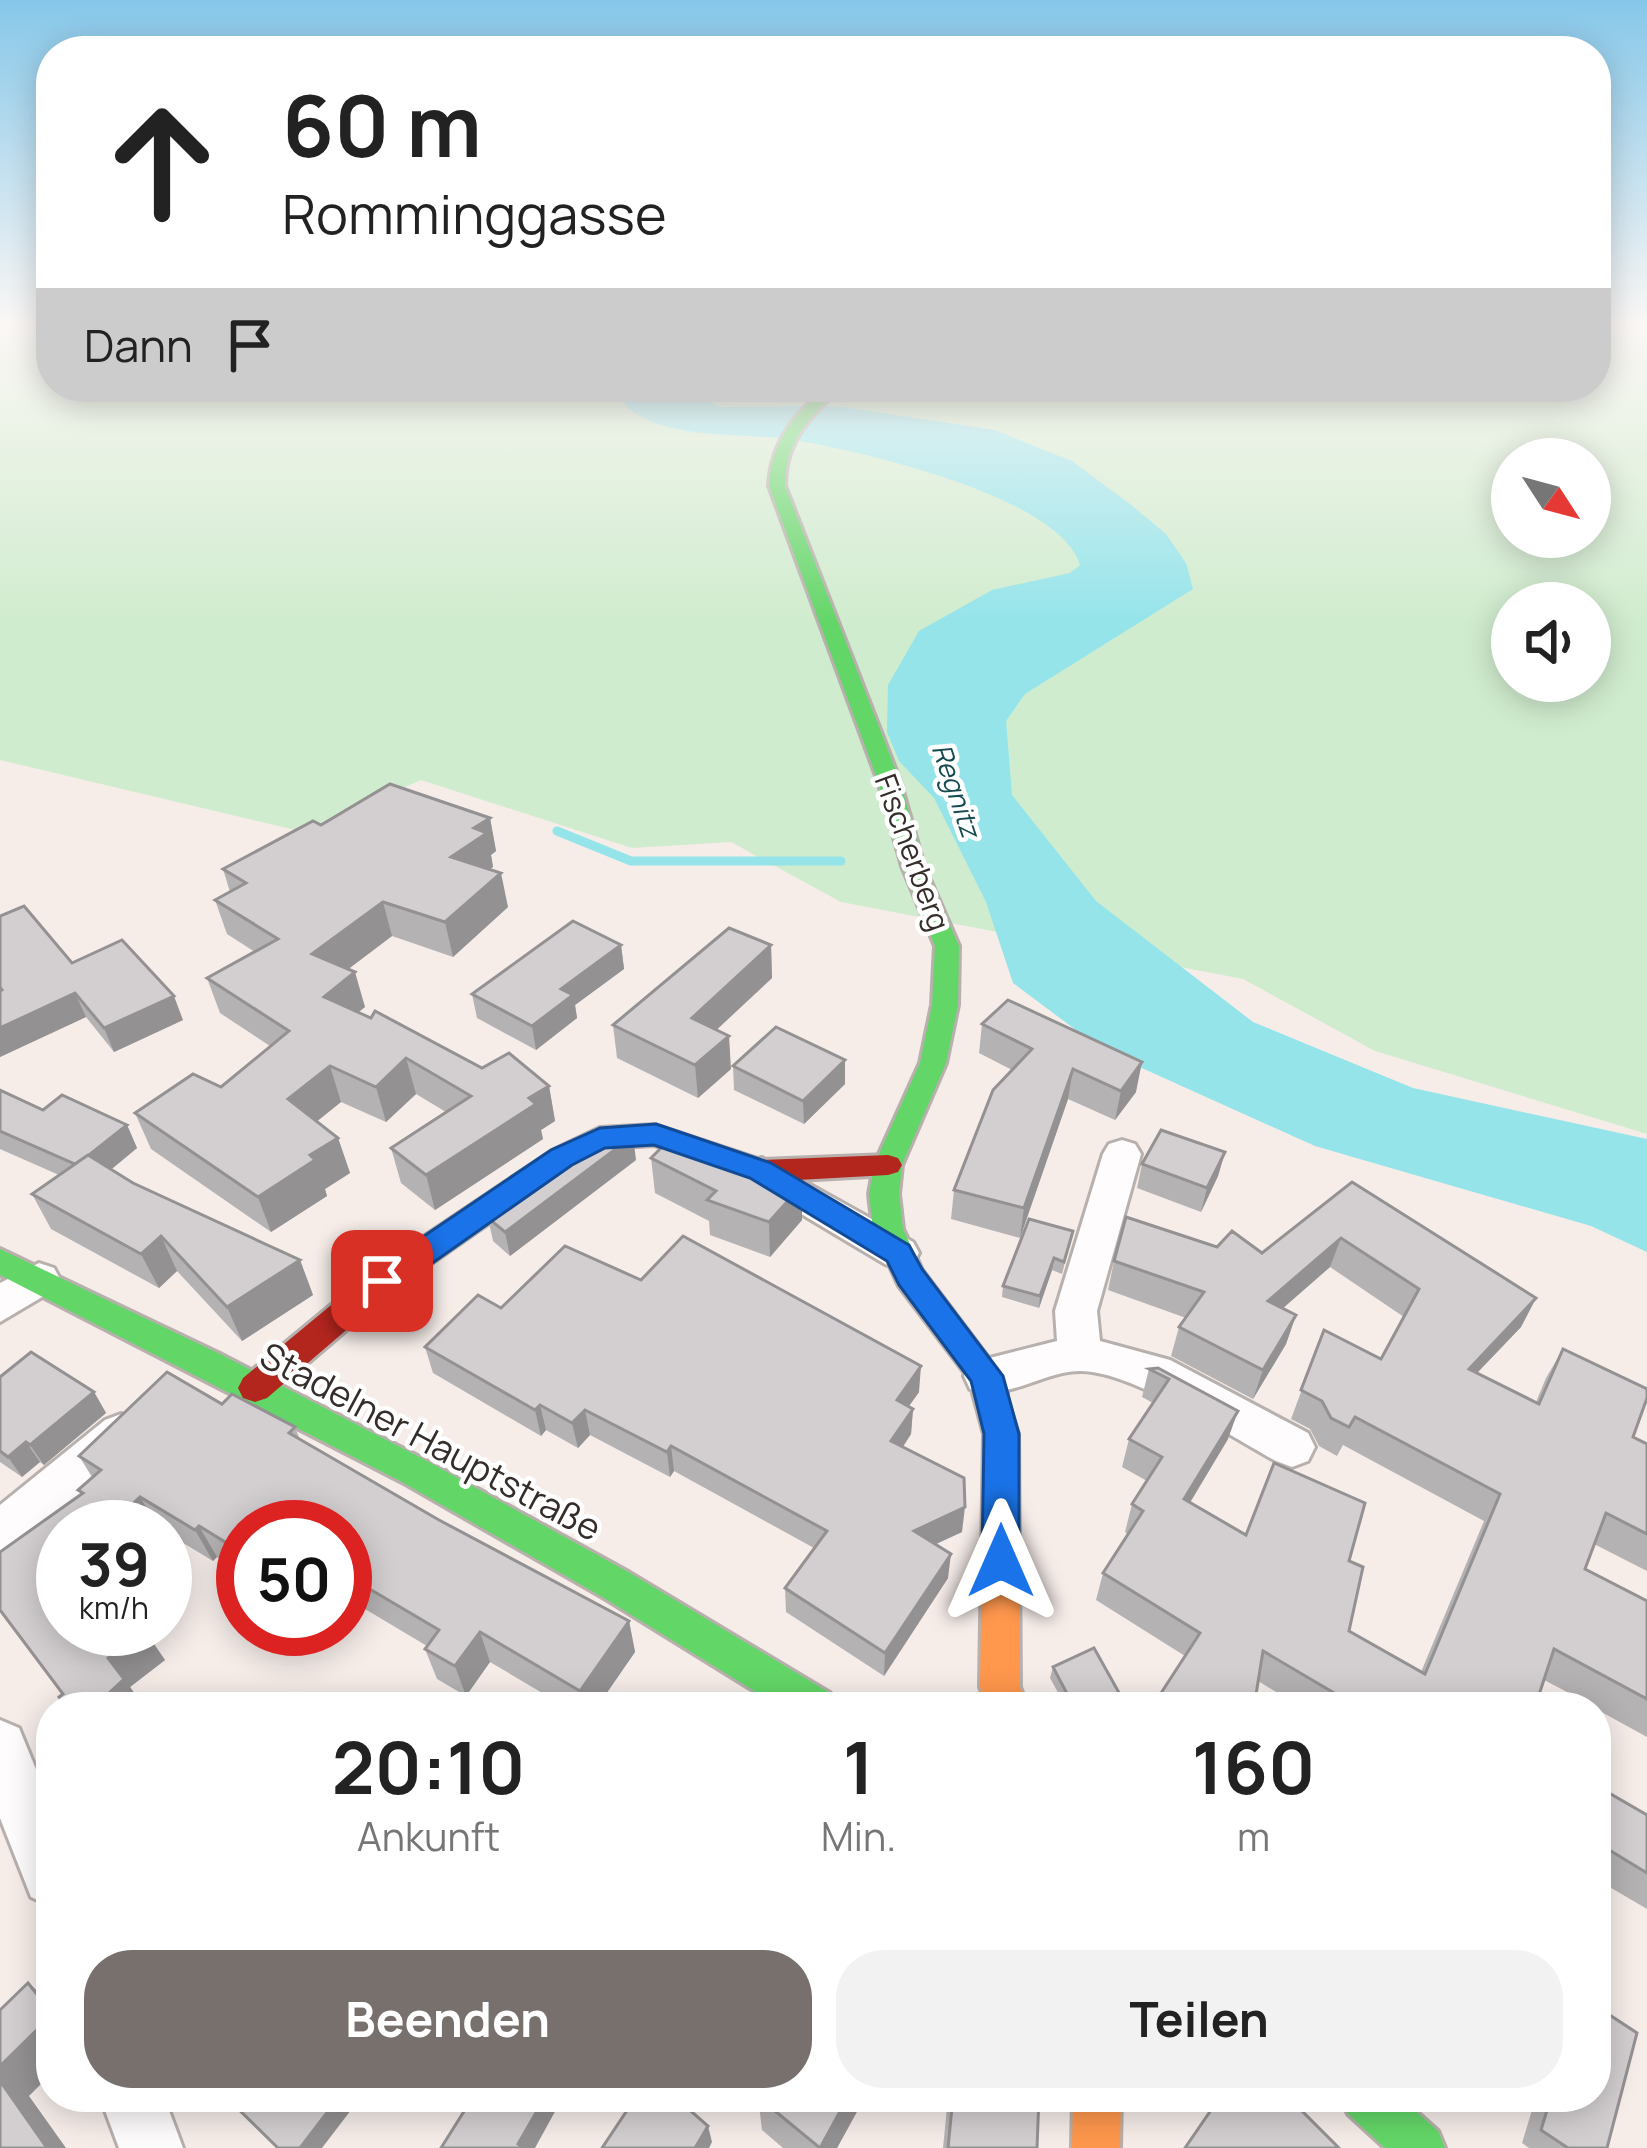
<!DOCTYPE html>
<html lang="de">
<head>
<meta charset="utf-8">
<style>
	body { margin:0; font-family:Manrope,sans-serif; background:#f2f2f2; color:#222; height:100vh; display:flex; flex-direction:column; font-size:45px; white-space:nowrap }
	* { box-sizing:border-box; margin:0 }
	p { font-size:39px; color:#767676 }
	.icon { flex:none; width:66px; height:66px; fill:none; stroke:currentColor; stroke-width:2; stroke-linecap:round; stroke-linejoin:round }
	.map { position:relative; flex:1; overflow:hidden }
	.details { position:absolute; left:36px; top:1692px; width:1575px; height:420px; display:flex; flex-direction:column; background:#fff; border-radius:48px; box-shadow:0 6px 30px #0003 }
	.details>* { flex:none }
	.top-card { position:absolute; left:36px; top:36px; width:1575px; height:366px; border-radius:48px; box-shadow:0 6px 30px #0003; background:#fff; color:#222; overflow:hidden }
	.needle { width:78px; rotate:126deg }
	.buttons { position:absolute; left:1491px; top:438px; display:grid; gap:24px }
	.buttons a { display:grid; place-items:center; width:120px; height:120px; border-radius:50%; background:#fff; box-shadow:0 6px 30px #0003; font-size:60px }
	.speed { position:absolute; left:36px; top:1500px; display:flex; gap:24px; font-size:60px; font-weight:700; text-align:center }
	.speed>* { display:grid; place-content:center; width:156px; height:156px; border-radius:50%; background:#fff; box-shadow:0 6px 30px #0003; line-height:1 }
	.speed small { font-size:30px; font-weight:400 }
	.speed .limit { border:18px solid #d22; background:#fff; color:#111 }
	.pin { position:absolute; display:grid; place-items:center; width:102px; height:102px; color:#fff; margin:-51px; border-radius:24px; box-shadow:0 6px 18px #0006 }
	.me { position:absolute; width:132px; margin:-66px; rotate:0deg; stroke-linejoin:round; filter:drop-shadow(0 0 9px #0008) }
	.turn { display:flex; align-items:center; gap:42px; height:252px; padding:0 48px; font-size:54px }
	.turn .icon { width:156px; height:156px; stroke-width:2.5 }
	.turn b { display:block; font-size:84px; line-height:102px }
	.then { display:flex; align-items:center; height:114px; padding:0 48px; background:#0003; gap:24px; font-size:45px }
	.eta { display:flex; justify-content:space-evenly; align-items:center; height:204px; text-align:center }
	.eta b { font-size:72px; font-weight:700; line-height:84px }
	.primary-button { display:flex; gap:24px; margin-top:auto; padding:24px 48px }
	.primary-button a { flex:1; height:138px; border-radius:48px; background:#78706d; color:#fff; font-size:48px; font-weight:700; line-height:138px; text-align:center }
	.primary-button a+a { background:#f2f2f2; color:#222 }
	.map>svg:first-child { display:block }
	.green { fill:#d0ecce; fill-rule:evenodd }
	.water { fill:#94e4ea }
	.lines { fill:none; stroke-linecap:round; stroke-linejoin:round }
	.stream { stroke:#94e4ea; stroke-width:9 }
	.street-casing { stroke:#b7b0ad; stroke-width:6 }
	.fast-casing { stroke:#b7b0ad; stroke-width:6 }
	.slow-casing { stroke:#b7b0ad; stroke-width:6 }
	.jam-casing { stroke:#b7b0ad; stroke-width:6 }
	.street { fill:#fefcfc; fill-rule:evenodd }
	.fast { fill:#63d668; fill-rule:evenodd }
	.slow { fill:#ff974d; fill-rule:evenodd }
	.jam { fill:#b3261e; fill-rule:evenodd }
	.wall { fill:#b5b2b4 }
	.shaded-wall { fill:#949192 }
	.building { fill:#d3cfd1; stroke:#949192; stroke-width:3 }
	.route { fill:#1a73e8; stroke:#114b97; stroke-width:3 }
	.labels { text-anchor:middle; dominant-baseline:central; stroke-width:9; stroke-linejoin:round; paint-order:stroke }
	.far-water-label { font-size:27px; font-style:italic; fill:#154a4f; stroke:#fff }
	.street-label { font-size:30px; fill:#342d2a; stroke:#fff }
	.near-street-label { font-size:36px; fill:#342d2a; stroke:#fff }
</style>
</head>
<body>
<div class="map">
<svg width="1647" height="2148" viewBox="0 0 1647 2148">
	<rect width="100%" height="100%" fill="#f6ede9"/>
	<path class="green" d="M 0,322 L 51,322 L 51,387 L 1596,387 L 1596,322 L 1647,322 L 1647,1134 L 1375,1051 L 1243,979 L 841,902 L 731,842 L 632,848 L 421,780 L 304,832 L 0,760 ZM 1512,459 L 1590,459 L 1590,537 L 1512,537 ZM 1512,603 L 1590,603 L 1590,681 L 1512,681 Z"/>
	<path class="water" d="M 621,387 L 689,387 L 719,407 L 837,406 L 994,430 L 1072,461 L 1130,504 L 1166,534 L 1186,563 L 1193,589 L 1025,694 L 1006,721 L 1012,795 L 1096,901 L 1253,1022 L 1413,1088 L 1647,1139 L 1647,1252 L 1591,1226 L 1315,1146 L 1104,1051 L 1013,983 L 986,902 L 934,798 L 899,761 L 887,732 L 888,685 L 919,631 L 992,590 L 1070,573 L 1080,565 C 1060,496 860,451 794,440 C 744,432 676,441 632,411 C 623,405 622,397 621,387 Z"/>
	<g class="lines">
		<polyline class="stream" points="557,831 631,861 841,861"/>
		<defs>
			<g id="street">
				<path d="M 1122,1140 L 1135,1144 L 1141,1154 L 1097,1311 L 1100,1341 L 1170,1360 L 1308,1433 L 1315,1447 L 1308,1461 L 1292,1467 L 1276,1461 C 1228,1435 1133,1371 1080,1371 C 1043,1371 1007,1402 970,1389 L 964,1376 L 970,1363 L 1057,1341 L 1055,1311 L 1103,1154 L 1109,1144 Z"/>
				<polygon points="762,1158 913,1242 919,1253 913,1264 899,1269 885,1264 748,1182 743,1172 748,1162"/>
				<polygon points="39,1263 54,1268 60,1279 54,1290 0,1322 0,1283"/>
				<polygon points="121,1414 137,1420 144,1434 137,1448 17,1550 0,1556 0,1505 105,1420"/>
				<polygon points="0,1720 19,1728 51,1806 51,1906 31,1897 0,1818"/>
				<polygon points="100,2097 164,2097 183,2148 119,2148"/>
			</g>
			<g id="fast">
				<path d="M 826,387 L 841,387 C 810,418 785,440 785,486 L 900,781 L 924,866 L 959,946 L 958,1005 L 946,1063 L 902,1165 L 899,1194 L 903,1229 L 922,1270 L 1002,1376 L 1007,1393 L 1002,1403 L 990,1407 L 978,1403 L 971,1381 L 899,1286 L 873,1229 L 869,1194 L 874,1165 L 920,1063 L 932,1005 L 935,946 L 902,866 L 878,781 L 769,486 C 771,443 794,414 826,387 Z"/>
				<polygon points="0,1249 220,1354 427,1461 630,1573 830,1693 836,1707 780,1707 604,1598 402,1482 0,1275"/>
				<polygon points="1341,2097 1400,2097 1438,2131 1445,2148 1385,2148 1348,2114"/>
			</g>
			<g id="slow">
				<polygon points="990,1379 1002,1383 1018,1434 1020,1687 1027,1707 987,1707 980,1687 984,1434 973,1393 978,1383"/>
				<polygon points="1073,2097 1121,2097 1120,2148 1072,2148"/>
			</g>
			<polygon id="jam" points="655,1125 761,1160 888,1155 898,1158 902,1165 898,1172 888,1175 760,1182 654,1145 605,1148 572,1165 393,1290 267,1398 255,1402 243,1398 238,1388 243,1378 371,1272 552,1151 600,1128"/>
		</defs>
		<use href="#street" class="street-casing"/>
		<use href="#fast" class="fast-casing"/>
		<use href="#slow" class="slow-casing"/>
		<use href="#jam" class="jam-casing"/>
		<use href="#street" class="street"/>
		<use href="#fast" class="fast"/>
		<use href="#slow" class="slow"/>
		<use href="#jam" class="jam"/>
	</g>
	<g class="wall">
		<polygon points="490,818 496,851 491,855 493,867 490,869 508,907 453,957 392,936 348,969 365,1007 358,1012 482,1068 549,1086 555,1121 541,1130 543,1139 435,1210 401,1183 391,1148 446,1112 416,1094 386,1122 341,1102 317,1121 338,1138 350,1173 325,1189 327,1196 271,1232 151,1149 135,1113 221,1087 270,1046 220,1013 207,978 255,952 227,934 215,900 230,892 223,869 321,825"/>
		<polygon points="0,916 72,963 183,1020 114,1052 86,1017 0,1057"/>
		<polygon points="621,945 624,969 575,1005 577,1018 536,1050 477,1018 472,994"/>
		<polygon points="771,945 772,978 716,1030 731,1069 698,1098 617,1058 613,1025"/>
		<polygon points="982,1024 1136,1092 1115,1120 1068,1099 1020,1238 951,1219 954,1190 1012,1070 979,1053"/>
		<polygon points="733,1066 845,1084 804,1124 734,1090"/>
		<polygon points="0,1090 43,1110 127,1125 137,1148 111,1169 133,1183 300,1260 313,1295 242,1341 177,1271 159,1288 51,1229 32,1194 59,1175 0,1149"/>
		<polygon points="1225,1152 1218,1176 1201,1212 1137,1188 1142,1164"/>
		<polygon points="651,1158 802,1185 802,1220 770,1257 710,1235 709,1221 655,1193"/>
		<polygon points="636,1160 510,1256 493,1241 488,1218"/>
		<polygon points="1352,1182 1536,1298 1521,1327 1477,1373 1536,1402 1546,1378 1563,1349 1633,1437 1647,1444 1647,1571 1594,1544 1585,1569 1647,1601 1647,1737 1596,1709 1596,1707 1544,1680 1535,1707 1301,1707 1258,1681 1185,1656 1096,1600 1103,1573 1128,1534 1125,1532 1132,1504 1147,1481 1122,1467 1129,1439 1153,1403 1142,1397 1149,1369 1158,1368 1228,1439 1190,1503 1246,1535 1349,1561 1349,1631 1421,1672 1484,1521 1343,1445 1337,1456 1319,1446 1310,1429 1291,1419 1324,1330 1381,1359 1404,1317 1330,1267 1283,1308 1296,1315 1286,1344 1253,1399 1171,1356 1179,1327 1186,1318 1108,1290 1114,1261 1217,1247 1262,1253"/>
		<polygon points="1073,1231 1062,1274 1052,1270 1039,1308 1002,1297 1003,1286"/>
		<polygon points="641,1280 919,1392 908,1407 913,1409 911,1434 903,1447 962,1532 936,1544 948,1578 884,1676 786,1612 785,1588 814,1548 674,1471 670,1477 590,1435 578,1448 546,1430 541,1436 433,1373 425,1347 501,1308"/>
		<polygon points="167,1372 222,1404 232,1394 295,1427 300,1440 439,1520 629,1621 635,1652 597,1707 566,1707 490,1662 466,1696 437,1679 425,1649 427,1646 365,1609 345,1628 345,1527 243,1527 243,1574 217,1557 213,1561 165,1532 165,1527 63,1527 63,1629 144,1629 165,1660 130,1687 144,1707 65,1707 59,1697 63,1694 0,1610 0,1552 81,1494 78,1490 92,1477 79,1456"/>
		<polygon points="0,1377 94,1392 106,1413 44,1465 40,1462 22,1477 0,1462"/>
		<polygon points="1053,1667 1127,1707 1066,1707 1050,1678"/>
		<polygon points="1596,1766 1597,1786 1647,1815 1647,1909 1596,1879"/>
		<polygon points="758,2097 865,2097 837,2148 783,2148 762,2130"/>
		<polygon points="948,2097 1039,2097 1037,2148 943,2148"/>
		<polygon points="1464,2097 1483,2097 1474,2105"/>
		<polygon points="1536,2097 1596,2097 1607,2148 1529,2148 1522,2143"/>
	</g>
	<g class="shaded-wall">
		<polygon points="490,818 496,851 491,855 493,867 458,891 451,857 474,828"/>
		<polygon points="501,873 508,907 453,957 445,922"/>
		<polygon points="383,902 392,936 322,989 312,954"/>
		<polygon points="621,945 624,969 575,1005 577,1018 536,1050 532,1026 561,989"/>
		<polygon points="771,945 772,978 695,1050 692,1018"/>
		<polygon points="355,972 365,1007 334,1032 324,997"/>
		<polygon points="75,993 86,1017 0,1057 0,1028"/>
		<polygon points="174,996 183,1020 114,1052 104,1028"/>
		<polygon points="729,1036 731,1069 698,1098 695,1065"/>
		<polygon points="406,1058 416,1094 386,1122 376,1087"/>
		<polygon points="845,1060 845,1084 804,1124 803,1101"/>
		<polygon points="1142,1062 1136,1092 1115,1120 1121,1091"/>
		<polygon points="330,1066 341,1102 300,1135 288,1099"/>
		<polygon points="1073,1069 1068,1099 1020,1238 1024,1208"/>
		<polygon points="549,1086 555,1121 541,1130 543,1139 435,1210 426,1175 529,1098"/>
		<polygon points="127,1125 137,1148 89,1188 77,1165"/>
		<polygon points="633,1136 636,1160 510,1256 505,1232"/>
		<polygon points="338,1138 350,1173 325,1189 327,1196 271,1232 258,1197 310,1155"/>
		<polygon points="1225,1152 1218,1176 1201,1212 1207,1188"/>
		<polygon points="802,1185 802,1220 770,1257 769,1222"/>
		<polygon points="161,1236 177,1271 159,1288 141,1254"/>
		<polygon points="1341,1238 1330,1267 1258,1330 1268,1301"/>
		<polygon points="1054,1258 1052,1270 1039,1308 1040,1296"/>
		<polygon points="300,1260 313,1295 242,1341 227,1307"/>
		<polygon points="1536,1298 1521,1327 1454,1397 1469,1369"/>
		<polygon points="1296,1315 1286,1344 1253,1399 1263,1370"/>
		<polygon points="921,1366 919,1392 895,1426 897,1400"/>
		<polygon points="94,1392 106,1413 44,1465 30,1445"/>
		<polygon points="540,1405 546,1430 541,1436 535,1410"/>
		<polygon points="913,1409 911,1434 890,1466 891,1441"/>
		<polygon points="585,1410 590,1435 578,1448 572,1423"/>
		<polygon points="1238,1411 1228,1439 1175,1527 1184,1499"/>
		<polygon points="26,1442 40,1462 22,1477 8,1457"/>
		<polygon points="671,1446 674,1471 670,1477 667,1452"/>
		<polygon points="140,1497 158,1527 109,1527"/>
		<polygon points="965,1507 962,1532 912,1555 914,1531"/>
		<polygon points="199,1526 217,1557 213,1561 195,1530"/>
		<polygon points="951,1554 948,1578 884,1676 885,1653"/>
		<polygon points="351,1578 365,1609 345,1628 345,1583"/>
		<polygon points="629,1621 635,1652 597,1707 584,1707 580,1691"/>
		<polygon points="144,1630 165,1660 130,1687 144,1707 94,1707 108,1658"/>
		<polygon points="480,1632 490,1662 466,1696 455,1666"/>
		<polygon points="28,1983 51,2002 51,2012"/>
		<polygon points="51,2016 51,2074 29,2096 66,2148 47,2148 0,2081 0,2066"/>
		<polygon points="339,2097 361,2097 322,2148 300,2148"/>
		<polygon points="407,2097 425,2097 416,2109"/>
		<polygon points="545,2097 563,2097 535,2148 521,2148 518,2144"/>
		<polygon points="848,2097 865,2097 837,2148 820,2148"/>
		<polygon points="708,2126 712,2142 709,2148 695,2148"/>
	</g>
	<g class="building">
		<polygon points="390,784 490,818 474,828 487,833 451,857 501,873 445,922 383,902 312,954 355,972 324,997 371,1018 375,1011 482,1068 509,1053 549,1086 529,1098 536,1104 426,1175 391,1148 471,1096 406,1058 376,1087 330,1066 288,1099 338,1138 310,1155 315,1160 258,1197 135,1113 193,1074 221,1087 289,1031 207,978 278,939 215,900 246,883 223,869 313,821 321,825"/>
		<polygon points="24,906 72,963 122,940 174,996 104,1028 75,993 0,1028 0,991 2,990 0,987 0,916"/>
		<polygon points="573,921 621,945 561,989 573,995 532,1026 472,994"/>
		<polygon points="729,928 771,945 692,1018 729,1036 695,1065 613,1025"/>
		<polygon points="1008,1000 1142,1062 1121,1091 1073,1069 1024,1208 954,1190 993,1090 1032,1049 982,1024"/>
		<polygon points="776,1027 845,1060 803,1101 733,1066"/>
		<polygon points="0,1090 43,1110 62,1095 127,1125 89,1155 75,1164 0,1131"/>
		<polygon points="1161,1130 1225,1152 1207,1188 1142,1164"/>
		<polygon points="676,1133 744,1156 802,1185 769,1222 707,1200 716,1191 651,1158"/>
		<polygon points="633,1136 505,1232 488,1218 608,1138"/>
		<polygon points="88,1155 133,1183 300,1260 227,1307 161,1236 141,1254 32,1194"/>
		<polygon points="1352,1182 1536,1298 1469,1369 1539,1404 1563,1349 1647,1389 1647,1398 1633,1437 1647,1444 1647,1534 1606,1513 1585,1569 1647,1601 1647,1699 1554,1649 1535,1707 1370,1707 1366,1705 1364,1707 1358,1707 1263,1651 1254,1707 1152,1707 1200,1633 1103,1573 1143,1511 1132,1504 1162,1457 1129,1439 1169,1379 1149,1369 1158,1368 1238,1411 1184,1499 1246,1535 1274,1463 1365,1503 1349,1561 1363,1567 1349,1631 1425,1674 1500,1494 1355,1417 1349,1427 1331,1418 1322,1401 1301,1390 1324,1330 1381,1359 1419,1289 1341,1238 1268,1301 1296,1315 1263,1370 1179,1327 1204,1292 1114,1261 1126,1217 1217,1247 1232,1231 1262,1253"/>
		<polygon points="1029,1219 1073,1231 1064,1262 1054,1258 1040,1296 1003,1286"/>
		<polygon points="683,1236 921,1366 897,1400 913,1409 891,1441 964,1478 965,1507 914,1531 951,1554 885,1653 785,1588 827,1531 671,1446 667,1452 585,1410 572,1423 540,1405 535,1410 425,1347 478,1295 501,1308 565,1246 641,1280"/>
		<polygon points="31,1352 94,1392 30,1445 26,1442 8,1457 0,1451 0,1377"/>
		<polygon points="167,1372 222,1404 232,1394 295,1427 289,1433 439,1520 629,1621 580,1691 480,1632 455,1666 425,1649 439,1630 351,1578 345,1583 345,1527 243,1527 243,1553 199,1526 195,1530 140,1497 109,1527 63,1527 63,1629 144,1630 108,1658 124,1679 94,1707 65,1707 59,1697 63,1694 0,1610 0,1552 83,1493 78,1490 101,1470 79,1456"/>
		<polygon points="1094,1648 1127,1707 1074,1707 1053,1667"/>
		<polygon points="1596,1766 1601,1769 1597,1786 1647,1815 1647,1873 1596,1842"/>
		<polygon points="28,1983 51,2012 51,2016 0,2066 0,2010"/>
		<polygon points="1596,2006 1637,2033 1607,2148 1568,2148 1541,2130 1551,2097 1596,2097"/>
		<polygon points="0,2081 47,2148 0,2148"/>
		<polygon points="226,2097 339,2097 300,2148 278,2148"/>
		<polygon points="473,2097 545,2097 518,2144 524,2148 441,2148"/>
		<polygon points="636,2097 675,2097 708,2126 695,2148 602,2148"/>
		<polygon points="758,2097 848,2097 820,2148"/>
		<polygon points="953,2097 1039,2097 1037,2148 948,2148"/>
		<polygon points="1220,2097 1288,2097 1339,2148 1185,2148"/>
	</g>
	<linearGradient id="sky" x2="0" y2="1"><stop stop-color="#86c7e9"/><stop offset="0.52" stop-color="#fbf7f5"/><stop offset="1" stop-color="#fbf7f5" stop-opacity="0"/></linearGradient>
	<rect width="1647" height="623" fill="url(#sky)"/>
	<polygon class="route" points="656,1124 771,1163 909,1245 922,1269 1003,1376 1019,1434 1019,1561 1014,1573 1001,1578 988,1573 982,1561 984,1434 971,1381 899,1285 887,1261 750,1178 654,1145 605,1148 572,1165 394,1290 382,1293 371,1290 367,1281 371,1272 551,1150 600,1128"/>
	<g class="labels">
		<g class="far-water-label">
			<text transform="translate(957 790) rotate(71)">Regnitz</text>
		</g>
		<g class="street-label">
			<text transform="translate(913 852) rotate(70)">Fischerberg</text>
		</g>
		<g class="near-street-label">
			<text transform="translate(431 1441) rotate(28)">Stadelner Hauptstraße</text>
		</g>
	</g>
</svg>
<div class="buttons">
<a><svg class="needle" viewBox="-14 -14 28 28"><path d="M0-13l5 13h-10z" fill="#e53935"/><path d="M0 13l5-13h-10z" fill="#767676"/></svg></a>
<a><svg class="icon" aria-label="sound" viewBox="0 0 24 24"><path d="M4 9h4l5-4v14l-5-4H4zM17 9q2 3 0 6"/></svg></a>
</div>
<div class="speed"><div>39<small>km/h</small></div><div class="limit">50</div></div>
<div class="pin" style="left:382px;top:1281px;background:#d93025"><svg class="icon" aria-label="arrive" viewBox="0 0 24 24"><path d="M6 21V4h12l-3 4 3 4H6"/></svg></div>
<svg class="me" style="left:1001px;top:1561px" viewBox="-20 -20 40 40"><path d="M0-17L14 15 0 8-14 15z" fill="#1a73e8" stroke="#fff" stroke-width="4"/></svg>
<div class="top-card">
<div class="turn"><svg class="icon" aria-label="ahead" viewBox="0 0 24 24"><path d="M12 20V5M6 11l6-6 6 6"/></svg><div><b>60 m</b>Romminggasse</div></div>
<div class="then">Dann<svg class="icon" aria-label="arrive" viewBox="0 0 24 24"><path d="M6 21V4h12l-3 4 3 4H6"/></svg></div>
</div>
<section class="details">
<div class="eta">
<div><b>20:10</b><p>Ankunft</p></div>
<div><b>1</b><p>Min.</p></div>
<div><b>160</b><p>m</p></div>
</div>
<div class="primary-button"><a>Beenden</a><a>Teilen</a></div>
</section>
</div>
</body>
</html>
